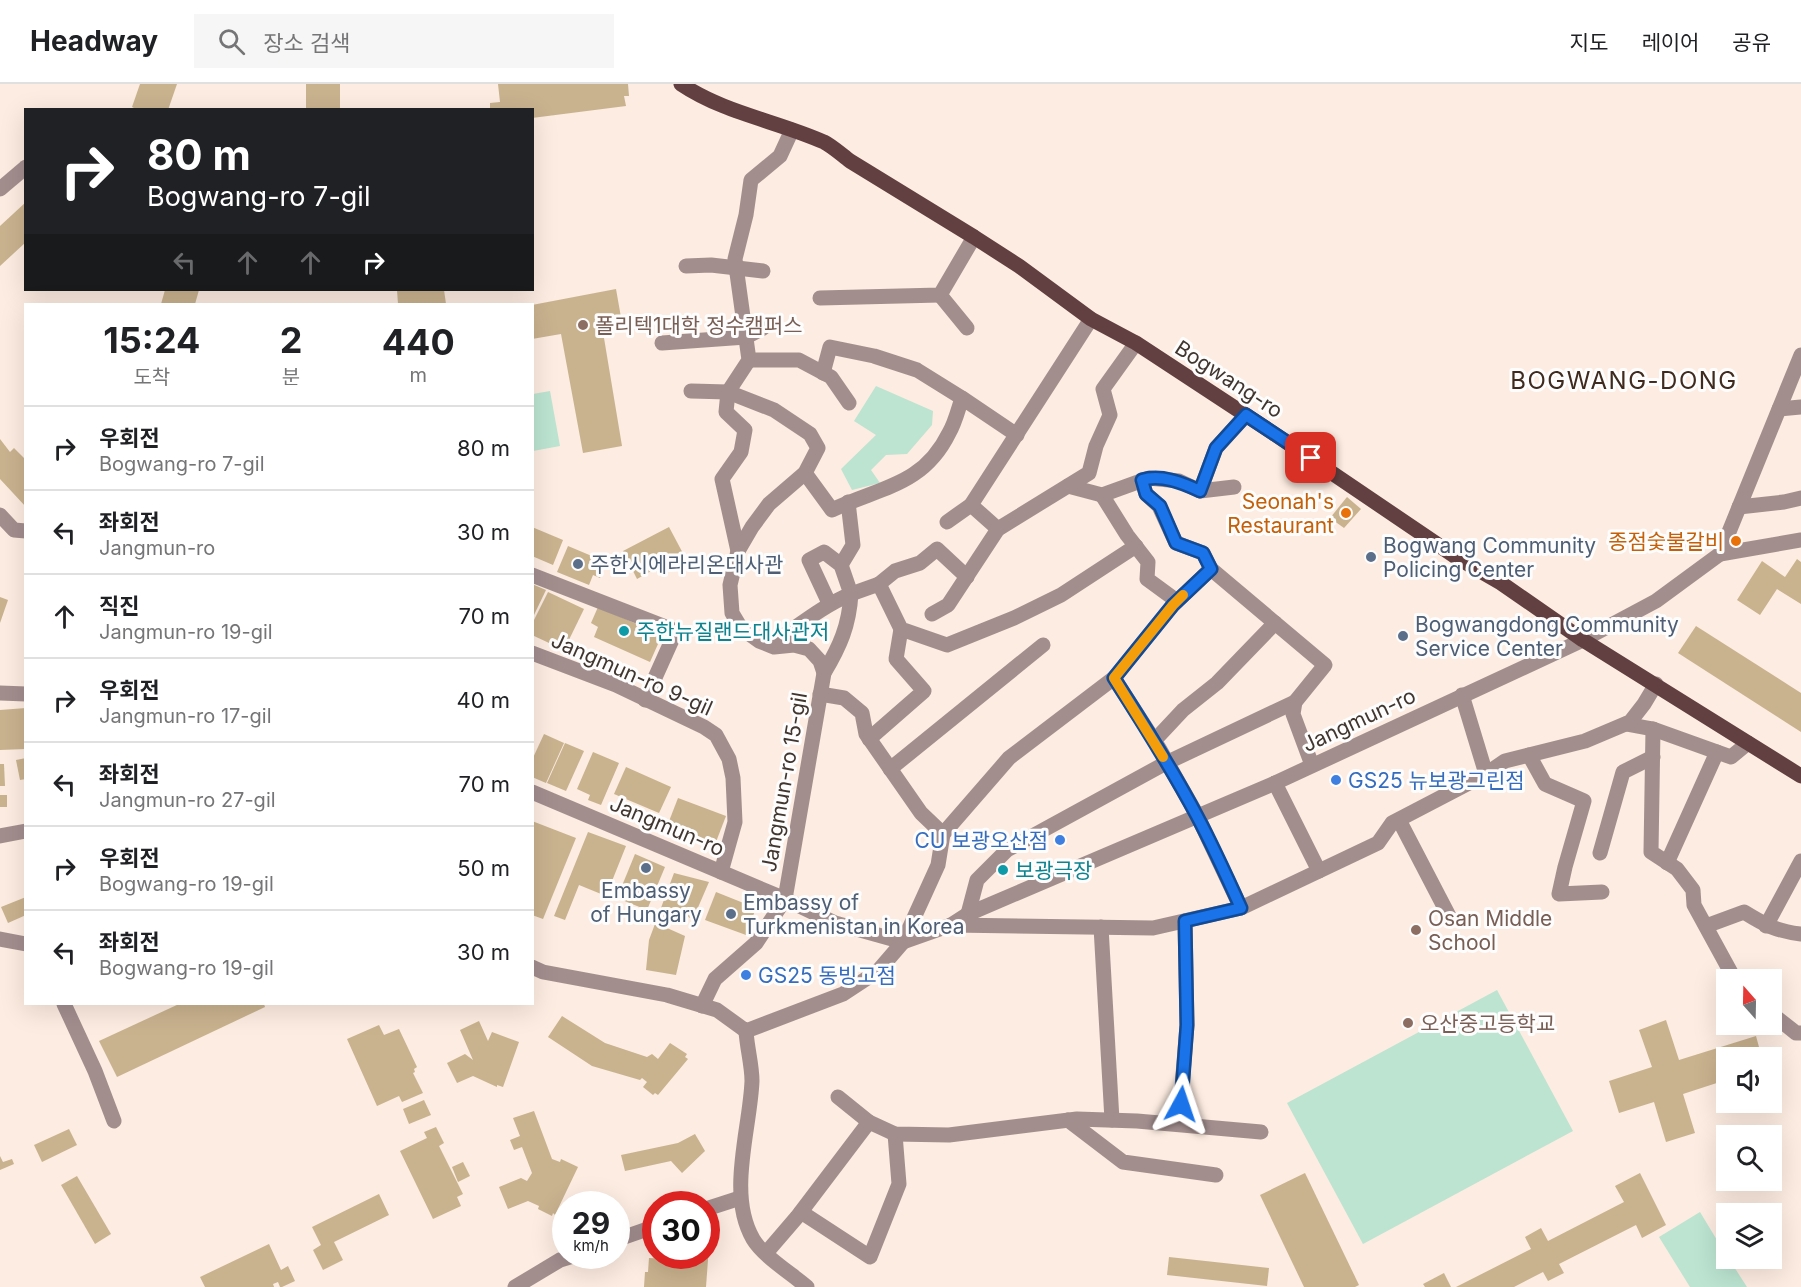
<!DOCTYPE html>
<html lang="ko">
<head>
<meta charset="utf-8">
<style>
	body { margin:0; font-family:Inter,"Noto Sans KR",sans-serif; background:#f6f6f6; color:#202124; height:100vh; display:flex; flex-direction:column; font-size:22px; white-space:nowrap }
	* { box-sizing:border-box; margin:0 }
	p { font-size:20px; color:#757577 }
	.icon { flex:none; width:33px; height:33px; fill:none; stroke:currentColor; stroke-width:2; stroke-linecap:round; stroke-linejoin:round }
	.map { position:relative; flex:1; overflow:hidden }
	.drawer { position:absolute; left:24px; top:219px; width:510px; height:702px; display:flex; flex-direction:column; background:#fff; border-radius:0px; box-shadow:0 6px 24px #0002 }
	.drawer>* { flex:none }
	.banner { position:absolute; left:24px; top:24px; width:510px; height:183px; border-radius:0px; box-shadow:0 6px 24px #0002; background:#202124; color:#fff; overflow:hidden }
	.needle { width:39px; rotate:340deg }
	.buttons { position:absolute; left:1716px; top:885px; display:grid; gap:12px }
	.buttons a { display:grid; place-items:center; width:66px; height:66px; border-radius:0px; background:#fff; box-shadow:0 6px 24px #0002; font-size:30px }
	.speed { position:absolute; left:552px; top:1107px; display:flex; gap:12px; font-size:30px; font-weight:700; text-align:center }
	.speed>* { display:grid; place-content:center; width:78px; height:78px; border-radius:50%; background:#fff; box-shadow:0 6px 24px #0002; line-height:1 }
	.speed small { font-size:15px; font-weight:400 }
	.speed .limit { border:9px solid #d22; background:#fff; color:#111 }
	.pin { position:absolute; display:grid; place-items:center; width:51px; height:51px; color:#fff; margin:-26px; border-radius:12px; box-shadow:0 3px 9px #0006 }
	.me { position:absolute; width:66px; margin:-33px; rotate:5deg; stroke-linejoin:round; filter:drop-shadow(0 0 4px #0008) }
	.turn { display:flex; align-items:center; gap:21px; height:126px; padding:0 24px; font-size:27px }
	.turn .icon { width:78px; height:78px; stroke-width:2.5 }
	.turn b { display:block; font-size:42px; line-height:51px }
	.lanes { display:flex; align-items:center; height:57px; padding:0 24px; background:#0003; justify-content:center; gap:30px; direction:ltr }
	.lanes .off { opacity:.35 }
	.eta { display:flex; justify-content:space-evenly; align-items:center; height:102px; text-align:center }
	.eta b { font-size:36px; font-weight:700; line-height:42px }
	ul { padding:0; list-style:none }
	li { display:flex; align-items:center; gap:18px; height:84px; padding:0 24px; border-top:2px solid #e0e0e0 }
	li div { flex:1 }
	li b { display:block; font-size:22px }
	li em { font-style:normal }
	header { display:flex; align-items:center; gap:36px; box-sizing:border-box; height:84px; padding:0 30px; background:#fff; border-bottom:2px solid #e0e0e0 }
	header strong { font-size:28px }
	nav { display:flex; gap:33px; margin-inline-start:auto; font-size:21px }
	.search { width:420px; height:54px; background:#f6f6f6; display:flex; align-items:center; gap:15px; box-sizing:border-box; padding:0 21px; border-radius:0px; color:#757577; font-size:22px }
	.map>svg:first-child { display:block }
	.green { fill:#bce4d1 }
	.building { fill:#c9b28e }
	.lines { fill:none; stroke-linecap:round; stroke-linejoin:round }
	.minor { stroke:#a38e8e; stroke-width:15 }
	.major { stroke:#624041; stroke-width:15 }
	.route-casing { stroke:#114b97; stroke-width:15 }
	.route { stroke:#1a73e8; stroke-width:10 }
	.slow { stroke:#f59e0b; stroke-width:10 }
	.education-dot { fill:#8d6e63; stroke:#fdfdfd; stroke-width:2 }
	.food-dot { fill:#e8710a; stroke:#fdfdfd; stroke-width:2 }
	.service-dot { fill:#5c6f8a; stroke:#fdfdfd; stroke-width:2 }
	.culture-dot { fill:#0f9aa8; stroke:#fdfdfd; stroke-width:2 }
	.shop-dot { fill:#3f7fe0; stroke:#fdfdfd; stroke-width:2 }
	.labels { text-anchor:middle; dominant-baseline:central; stroke-width:6; stroke-linejoin:round; paint-order:stroke }
	.education-label { font-size:21px; fill:#785e54; stroke:#fdfdfd; text-anchor:start }
	.street-label { font-size:21px; fill:#41362f; stroke:#fdfdfd }
	.food-label { font-size:21px; fill:#c56008; stroke:#fdfdfd; text-anchor:end }
	.service-label { font-size:21px; fill:#4e5e75; stroke:#fdfdfd; text-anchor:start }
	.culture-label { font-size:21px; fill:#0d838f; stroke:#fdfdfd; text-anchor:start }
	.shop-label { font-size:21px; fill:#366cbe; stroke:#fdfdfd; text-anchor:start }
	.quarter-label { font-size:24px; letter-spacing:1.5px; fill:#3f2a1d; stroke:#fdfdfd }
</style>
</head>
<body>
<header>
<strong>Headway</strong>
<div class="search"><svg class="icon" aria-label="search" viewBox="0 0 24 24"><circle cx="10" cy="10" r="6"/><path d="M15 15l6 6"/></svg>장소 검색</div>
<nav><a>지도</a><a>레이어</a><a>공유</a></nav>
</header>
<div class="map">
<svg width="1801" height="1203" viewBox="0 0 1801 1203">
	<rect width="100%" height="100%" fill="#fdece1"/>
	<g class="green">
		<polygon points="876,302 933,327 932,341 907,370 886,371 871,386 880,399 852,406 841,385 876,351 854,337"/>
		<polygon points="550,307 560,362 533,367 533,310"/>
		<polygon points="1497,906 1573,1047 1363,1160 1287,1019"/>
		<polygon points="1700,1128 1726,1171 1726,1174 1729,1175 1747,1203 1690,1203 1659,1153"/>
	</g>
	<g class="building">
		<polygon points="140,0 177,0 168,26 138,26 132,23"/>
		<rect x="306" y="0" width="34" height="26"/>
		<polygon points="498,0 628,0 629,12 624,12 626,22 532,34 532,26 490,26 490,19 500,18"/>
		<polygon points="26,118 26,158 0,182 0,142"/>
		<polygon points="616,205 622,239 602,242 622,362 583,369 561,250 532,255 532,221"/>
		<polygon points="165,206 199,206 195,220 161,220"/>
		<polygon points="397,206 444,206 446,220 398,220"/>
		<polygon points="0,355 10,368 14,364 26,376 26,423 0,395"/>
		<polygon points="1347,413 1361,425 1344,444 1330,434"/>
		<polygon points="532,443 563,456 553,481 532,472"/>
		<polygon points="669,443 686,475 658,490 655,485 637,495 623,467"/>
		<polygon points="568,462 606,478 600,494 593,491 589,501 557,488"/>
		<polygon points="1797,475 1801,478 1801,520 1777,505 1760,531 1737,516 1762,477 1785,493"/>
		<polygon points="532,500 546,506 534,531 532,531"/>
		<polygon points="548,508 584,525 564,566 532,551 532,540"/>
		<polygon points="0,513 8,516 0,539"/>
		<polygon points="598,523 662,551 650,578 594,553 598,543 591,539"/>
		<polygon points="1696,542 1801,609 1801,648 1678,569"/>
		<polygon points="26,624 26,665 0,666 0,626"/>
		<polygon points="544,650 564,659 546,699 532,693 532,676"/>
		<polygon points="565,659 584,667 566,707 547,699"/>
		<polygon points="593,668 619,679 601,721 588,716 590,711 577,705"/>
		<polygon points="26,674 26,695 20,696 16,676"/>
		<polygon points="0,680 4,680 5,702 0,702"/>
		<polygon points="626,683 671,703 659,729 614,710"/>
		<rect x="0" y="711" width="7" height="12"/>
		<polygon points="678,714 726,732 714,763 666,745"/>
		<polygon points="532,737 576,754 543,835 532,831"/>
		<polygon points="588,748 626,762 606,812 579,801 565,836 554,832"/>
		<polygon points="635,770 665,783 647,826 617,814"/>
		<polygon points="674,789 709,798 693,835 673,827 667,844 685,852 676,891 646,886 649,856"/>
		<polygon points="716,808 756,824 746,851 705,836"/>
		<polygon points="26,813 26,831 8,839 1,823"/>
		<polygon points="179,920 264,920 265,923 117,993 99,957"/>
		<polygon points="562,932 605,959 647,973 652,970 658,975 670,959 687,970 685,973 688,975 658,1011 655,1009 653,1011 643,1003 647,998 642,994 640,996 592,982 548,953"/>
		<polygon points="1666,936 1679,976 1756,952 1762,974 1726,974 1726,996 1683,1010 1695,1049 1666,1058 1654,1018 1619,1029 1609,997 1652,983 1639,946"/>
		<polygon points="479,937 488,957 492,948 519,958 503,1003 497,1001 497,1003 473,992 457,999 447,979 465,970 473,976 460,946"/>
		<polygon points="379,941 384,951 399,945 417,983 414,985 415,988 413,989 423,1009 402,1018 399,1012 377,1022 347,955"/>
		<polygon points="424,1016 431,1031 409,1040 403,1025"/>
		<polygon points="534,1027 552,1075 560,1078 561,1075 578,1083 555,1131 553,1129 552,1132 538,1125 539,1122 528,1117 508,1125 499,1103 521,1094 527,1097 532,1089 522,1063 514,1066 510,1056 520,1052 513,1034"/>
		<polygon points="436,1043 444,1059 439,1062 463,1110 457,1113 461,1122 433,1135 400,1067 427,1054 424,1048"/>
		<polygon points="69,1045 77,1061 42,1078 34,1061"/>
		<polygon points="695,1050 705,1067 682,1089 671,1077 625,1087 621,1071 678,1059"/>
		<polygon points="0,1072 3,1078 12,1075 14,1080 0,1086"/>
		<polygon points="463,1078 470,1092 458,1098 452,1083"/>
		<polygon points="1305,1089 1359,1201 1355,1203 1304,1203 1260,1111"/>
		<polygon points="1640,1089 1666,1141 1642,1154 1636,1141 1559,1180 1564,1189 1548,1197 1543,1188 1514,1203 1456,1203 1531,1165 1525,1153 1541,1144 1548,1157 1624,1118 1615,1102"/>
		<polygon points="77,1092 111,1150 95,1160 61,1101"/>
		<polygon points="379,1110 389,1131 334,1158 343,1176 323,1186 313,1166 321,1161 312,1143"/>
		<polygon points="269,1160 281,1186 288,1182 295,1197 282,1203 280,1203 278,1198 273,1200 274,1203 205,1203 200,1193"/>
		<polygon points="706,1162 709,1162 706,1203 644,1203 645,1188 648,1188 649,1174 670,1175 670,1172 706,1172"/>
		<polygon points="1169,1173 1269,1184 1267,1202 1167,1191"/>
		<polygon points="1444,1189 1451,1203 1425,1203 1423,1200"/>
	</g>
	<g class="lines">
		<g class="minor">
			<polyline points="0,105 26,83"/>
			<polyline points="686,182 711,181 763,187"/>
			<polyline points="940,211 967,244"/>
			<polyline points="820,214 940,211 974,153"/>
			<polyline points="662,259 746,253 763,244"/>
			<polyline points="749,276 799,276 831,293 849,319"/>
			<polyline points="823,289 830,263 874,272 917,286 962,314"/>
			<polyline points="691,307 728,308 774,326 810,350 818,364 805,389 769,420 752,443 738,467 730,501 732,529 741,544 759,557 774,563 794,561 809,565 820,577 824,589"/>
			<polyline points="1779,325 1801,323"/>
			<path d="M 805,389 L 832,426 C 880,403 923,402 949,349 C 955,339 958,326 962,314 L 1017,351"/>
			<polyline points="1142,396 1146,410 1159,422 1176,459 1203,469 1211,485 1325,581 1295,618 1293,630 1312,681"/>
			<polyline points="1068,402 1102,411 1149,394 1179,397 1200,407 1234,403"/>
			<polyline points="1200,407 1216,364 1246,331"/>
			<polyline points="1102,411 1127,451 1148,478 1147,495 1177,517"/>
			<polyline points="971,421 998,445"/>
			<polyline points="1739,423 1784,418 1801,414"/>
			<polyline points="0,431 14,446 26,447"/>
			<polyline points="947,438 971,421 1091,235"/>
			<polyline points="738,467 722,395 741,368 745,346 726,328 728,308 749,276 735,175 746,131 751,96 780,72 792,46"/>
			<polyline points="1720,470 1801,456"/>
			<polyline points="841,481 853,461 848,418"/>
			<polyline points="532,491 676,547 645,616"/>
			<polyline points="879,500 895,487 920,479 937,465 967,493"/>
			<polyline points="932,530 948,521 998,445 1089,389 1096,362 1110,331 1103,305 1136,259"/>
			<path d="M 770,561 C 796,544 822,522 851,510 L 841,481 L 824,468 L 809,476 L 829,519"/>
			<polyline points="532,569 616,601 704,643 716,651 729,675 733,694 735,738 721,788"/>
			<polyline points="1114,594 1159,664 1197,731 1241,824"/>
			<polyline points="0,609 26,610"/>
			<polyline points="820,610 844,614 862,629 866,650 921,729 943,750"/>
			<polyline points="1462,611 1486,690"/>
			<polyline points="1626,640 1653,645 1731,673 1748,659"/>
			<polyline points="1653,645 1651,768 1677,785 1693,806 1694,821 1735,896"/>
			<polyline points="869,655 924,607 896,575 901,545"/>
			<polyline points="1154,657 1183,626 1217,599 1275,539"/>
			<polyline points="1529,671 1545,700 1584,717 1565,783 1559,810 1602,808"/>
			<polyline points="890,685 1043,561"/>
			<polyline points="1275,699 1319,787"/>
			<polyline points="532,708 785,815 835,839 903,858 951,841 968,830 1275,699 1583,556 1656,517 1720,470 1801,271"/>
			<polyline points="1399,736 1450,834"/>
			<polyline points="0,752 26,747"/>
			<polyline points="1600,769 1623,688 1653,673"/>
			<polyline points="1667,779 1717,668"/>
			<polyline points="968,830 977,796 1007,766 1166,679 1295,618"/>
			<polyline points="951,841 1153,844 1241,824 1378,759 1392,739 1486,690 1505,677 1585,657 1630,638 1644,620 1656,600"/>
			<path d="M 1706,842 L 1744,828 C 1765,841 1776,847 1801,850"/>
			<polyline points="1766,842 1801,777"/>
			<polyline points="1101,843 1112,1036"/>
			<polyline points="0,855 26,860"/>
			<polyline points="532,883 543,888 667,911 717,926 746,947 843,910 878,887 903,858 938,781 943,750 1009,674 1114,594 1173,521 1211,485"/>
			<polyline points="64,920 95,987 114,1037"/>
			<path d="M 702,922 L 715,895 L 756,859 L 785,815 L 824,589 C 840,562 849,542 851,510 L 879,500 L 901,545 L 947,561 L 1014,534 L 1061,511 L 1136,462"/>
			<polyline points="1772,930 1796,949 1801,949"/>
			<path d="M 746,947 C 747,964 752,981 752,997 C 750,1046 727,1110 753,1155 C 763,1172 792,1190 807,1203"/>
			<polyline points="838,1013 869,1038"/>
			<polyline points="1068,1036 1123,1078 1216,1091"/>
			<polyline points="1179,1040 1187,941 1185,837"/>
			<polyline points="706,1125 740,1114"/>
			<polyline points="801,1128 870,1173 899,1100 895,1050"/>
			<polyline points="616,1156 656,1142"/>
			<polyline points="766,1169 797,1133 869,1038 895,1050 949,1051 1077,1035 1137,1037 1261,1048"/>
			<polyline points="515,1203 560,1176 573,1172"/>
		</g>
		<path class="major" d="M 681,0 C 724,29 777,37 824,58 C 832,62 842,71 850,77 L 974,153 L 1019,182 L 1091,235 L 1136,259 L 1273,349 L 1456,473 L 1501,499 L 1583,556 L 1801,692"/>
	</g>
	<g class="lines">
		<defs>
			<path id="route" d="M 1181,1020 L 1187,941 L 1185,837 L 1241,824 C 1227,793 1213,762 1197,732 C 1172,685 1143,639 1114,594 L 1173,521 L 1211,485 L 1203,469 L 1176,459 L 1160,422 L 1146,410 L 1142,396 C 1161,390 1183,399 1200,407 L 1216,364 L 1246,331 L 1311,374"/>
		</defs>
		<use href="#route" class="route-casing"/>
		<use href="#route" class="route"/>
		<polyline class="slow" points="1163,673 1114,594 1173,521 1183,511"/>
	</g>
	<g class="education-dot">
		<circle cx="583" cy="241" r="6"/>
		<circle cx="1416" cy="846" r="6"/>
		<circle cx="1408" cy="939" r="6"/>
	</g>
	<g class="food-dot">
		<circle cx="1346" cy="429" r="6"/>
		<circle cx="1736" cy="457" r="6"/>
	</g>
	<g class="service-dot">
		<circle cx="1371" cy="473" r="6"/>
		<circle cx="578" cy="480" r="6"/>
		<circle cx="1403" cy="552" r="6"/>
		<circle cx="646" cy="784" r="6"/>
		<circle cx="731" cy="830" r="6"/>
	</g>
	<g class="culture-dot">
		<circle cx="624" cy="547" r="6"/>
		<circle cx="1003" cy="786" r="6"/>
	</g>
	<g class="shop-dot">
		<circle cx="1336" cy="696" r="6"/>
		<circle cx="1060" cy="756" r="6"/>
		<circle cx="746" cy="891" r="6"/>
	</g>
	<g class="labels">
		<g class="education-label">
			<text x="595" y="241">폴리텍1대학 정수캠퍼스</text>
			<text x="1428" y="834">Osan Middle<tspan x="1428" dy="24">School</tspan></text>
			<text x="1420" y="939">오산중고등학교</text>
		</g>
		<g class="street-label">
			<text transform="translate(1229 295) rotate(33)">Bogwang-ro</text>
			<text transform="translate(632 590) rotate(24)">Jangmun-ro 9-gil</text>
			<text transform="translate(1359 636) rotate(-25)">Jangmun-ro</text>
			<text transform="translate(784 698) rotate(-80)">Jangmun-ro 15-gil</text>
			<text transform="translate(667 742) rotate(23)">Jangmun-ro</text>
		</g>
		<g class="food-label">
			<text x="1334" y="417">Seonah's<tspan x="1334" dy="24">Restaurant</tspan></text>
			<text x="1724" y="457">종점숯불갈비</text>
		</g>
		<g class="service-label">
			<text x="1383" y="461">Bogwang Community<tspan x="1383" dy="24">Policing Center</tspan></text>
			<text x="590" y="480">주한시에라리온대사관</text>
			<text x="1415" y="540">Bogwangdong Community<tspan x="1415" dy="24">Service Center</tspan></text>
			<text x="646" y="806" text-anchor="middle">Embassy<tspan x="646" dy="24">of Hungary</tspan></text>
			<text x="743" y="818">Embassy of<tspan x="743" dy="24">Turkmenistan in Korea</tspan></text>
		</g>
		<g class="culture-label">
			<text x="636" y="547">주한뉴질랜드대사관저</text>
			<text x="1015" y="786">보광극장</text>
		</g>
		<g class="shop-label">
			<text x="1348" y="696">GS25 뉴보광그린점</text>
			<text x="1048" y="756" text-anchor="end">CU 보광오산점</text>
			<text x="758" y="891">GS25 동빙고점</text>
		</g>
		<g class="quarter-label">
			<text x="1624" y="296">BOGWANG-DONG</text>
		</g>
	</g>
</svg>
<div class="buttons">
<a><svg class="needle" viewBox="-14 -14 28 28"><path d="M0-13l5 13h-10z" fill="#e53935"/><path d="M0 13l5-13h-10z" fill="#757577"/></svg></a>
<a><svg class="icon" aria-label="sound" viewBox="0 0 24 24"><path d="M4 9h4l5-4v14l-5-4H4zM17 9q2 3 0 6"/></svg></a>
<a><svg class="icon" aria-label="search" viewBox="0 0 24 24"><circle cx="10" cy="10" r="6"/><path d="M15 15l6 6"/></svg></a>
<a><svg class="icon" aria-label="layers" viewBox="0 0 24 24"><path d="M12 4l9 5-9 5-9-5zM3 14l9 5 9-5"/></svg></a>
</div>
<div class="speed"><div>29<small>km/h</small></div><div class="limit">30</div></div>
<div class="pin" style="left:1311px;top:374px;background:#d93025"><svg class="icon" aria-label="arrive" viewBox="0 0 24 24"><path d="M6 21V4h12l-3 4 3 4H6"/></svg></div>
<svg class="me" style="left:1181px;top:1020px" viewBox="-20 -20 40 40"><path d="M0-17L14 15 0 8-14 15z" fill="#1a73e8" stroke="#fff" stroke-width="4"/></svg>
<div class="banner">
<div class="turn"><svg class="icon" aria-label="right" viewBox="0 0 24 24"><path d="M7 20v-9h11M14 6l5 5-5 5"/></svg><div><b>80 m</b>Bogwang-ro 7-gil</div></div>
<div class="lanes"><svg class="icon off" aria-label="left" viewBox="0 0 24 24"><path d="M17 20v-9H6M10 6l-5 5 5 5"/></svg><svg class="icon off" aria-label="ahead" viewBox="0 0 24 24"><path d="M12 20V5M6 11l6-6 6 6"/></svg><svg class="icon off" aria-label="ahead" viewBox="0 0 24 24"><path d="M12 20V5M6 11l6-6 6 6"/></svg><svg class="icon" aria-label="right" viewBox="0 0 24 24"><path d="M7 20v-9h11M14 6l5 5-5 5"/></svg></div>
</div>
<section class="drawer">
<div class="eta">
<div><b>15:24</b><p>도착</p></div>
<div><b>2</b><p>분</p></div>
<div><b>440</b><p>m</p></div>
</div>
<ul>
<li><svg class="icon" aria-label="right" viewBox="0 0 24 24"><path d="M7 20v-9h11M14 6l5 5-5 5"/></svg><div><b>우회전</b><p>Bogwang-ro 7-gil</p></div><em>80 m</em></li>
<li><svg class="icon" aria-label="left" viewBox="0 0 24 24"><path d="M17 20v-9H6M10 6l-5 5 5 5"/></svg><div><b>좌회전</b><p>Jangmun-ro</p></div><em>30 m</em></li>
<li><svg class="icon" aria-label="ahead" viewBox="0 0 24 24"><path d="M12 20V5M6 11l6-6 6 6"/></svg><div><b>직진</b><p>Jangmun-ro 19-gil</p></div><em>70 m</em></li>
<li><svg class="icon" aria-label="right" viewBox="0 0 24 24"><path d="M7 20v-9h11M14 6l5 5-5 5"/></svg><div><b>우회전</b><p>Jangmun-ro 17-gil</p></div><em>40 m</em></li>
<li><svg class="icon" aria-label="left" viewBox="0 0 24 24"><path d="M17 20v-9H6M10 6l-5 5 5 5"/></svg><div><b>좌회전</b><p>Jangmun-ro 27-gil</p></div><em>70 m</em></li>
<li><svg class="icon" aria-label="right" viewBox="0 0 24 24"><path d="M7 20v-9h11M14 6l5 5-5 5"/></svg><div><b>우회전</b><p>Bogwang-ro 19-gil</p></div><em>50 m</em></li>
<li><svg class="icon" aria-label="left" viewBox="0 0 24 24"><path d="M17 20v-9H6M10 6l-5 5 5 5"/></svg><div><b>좌회전</b><p>Bogwang-ro 19-gil</p></div><em>30 m</em></li>
</ul>
</section>
</div>
</body>
</html>
